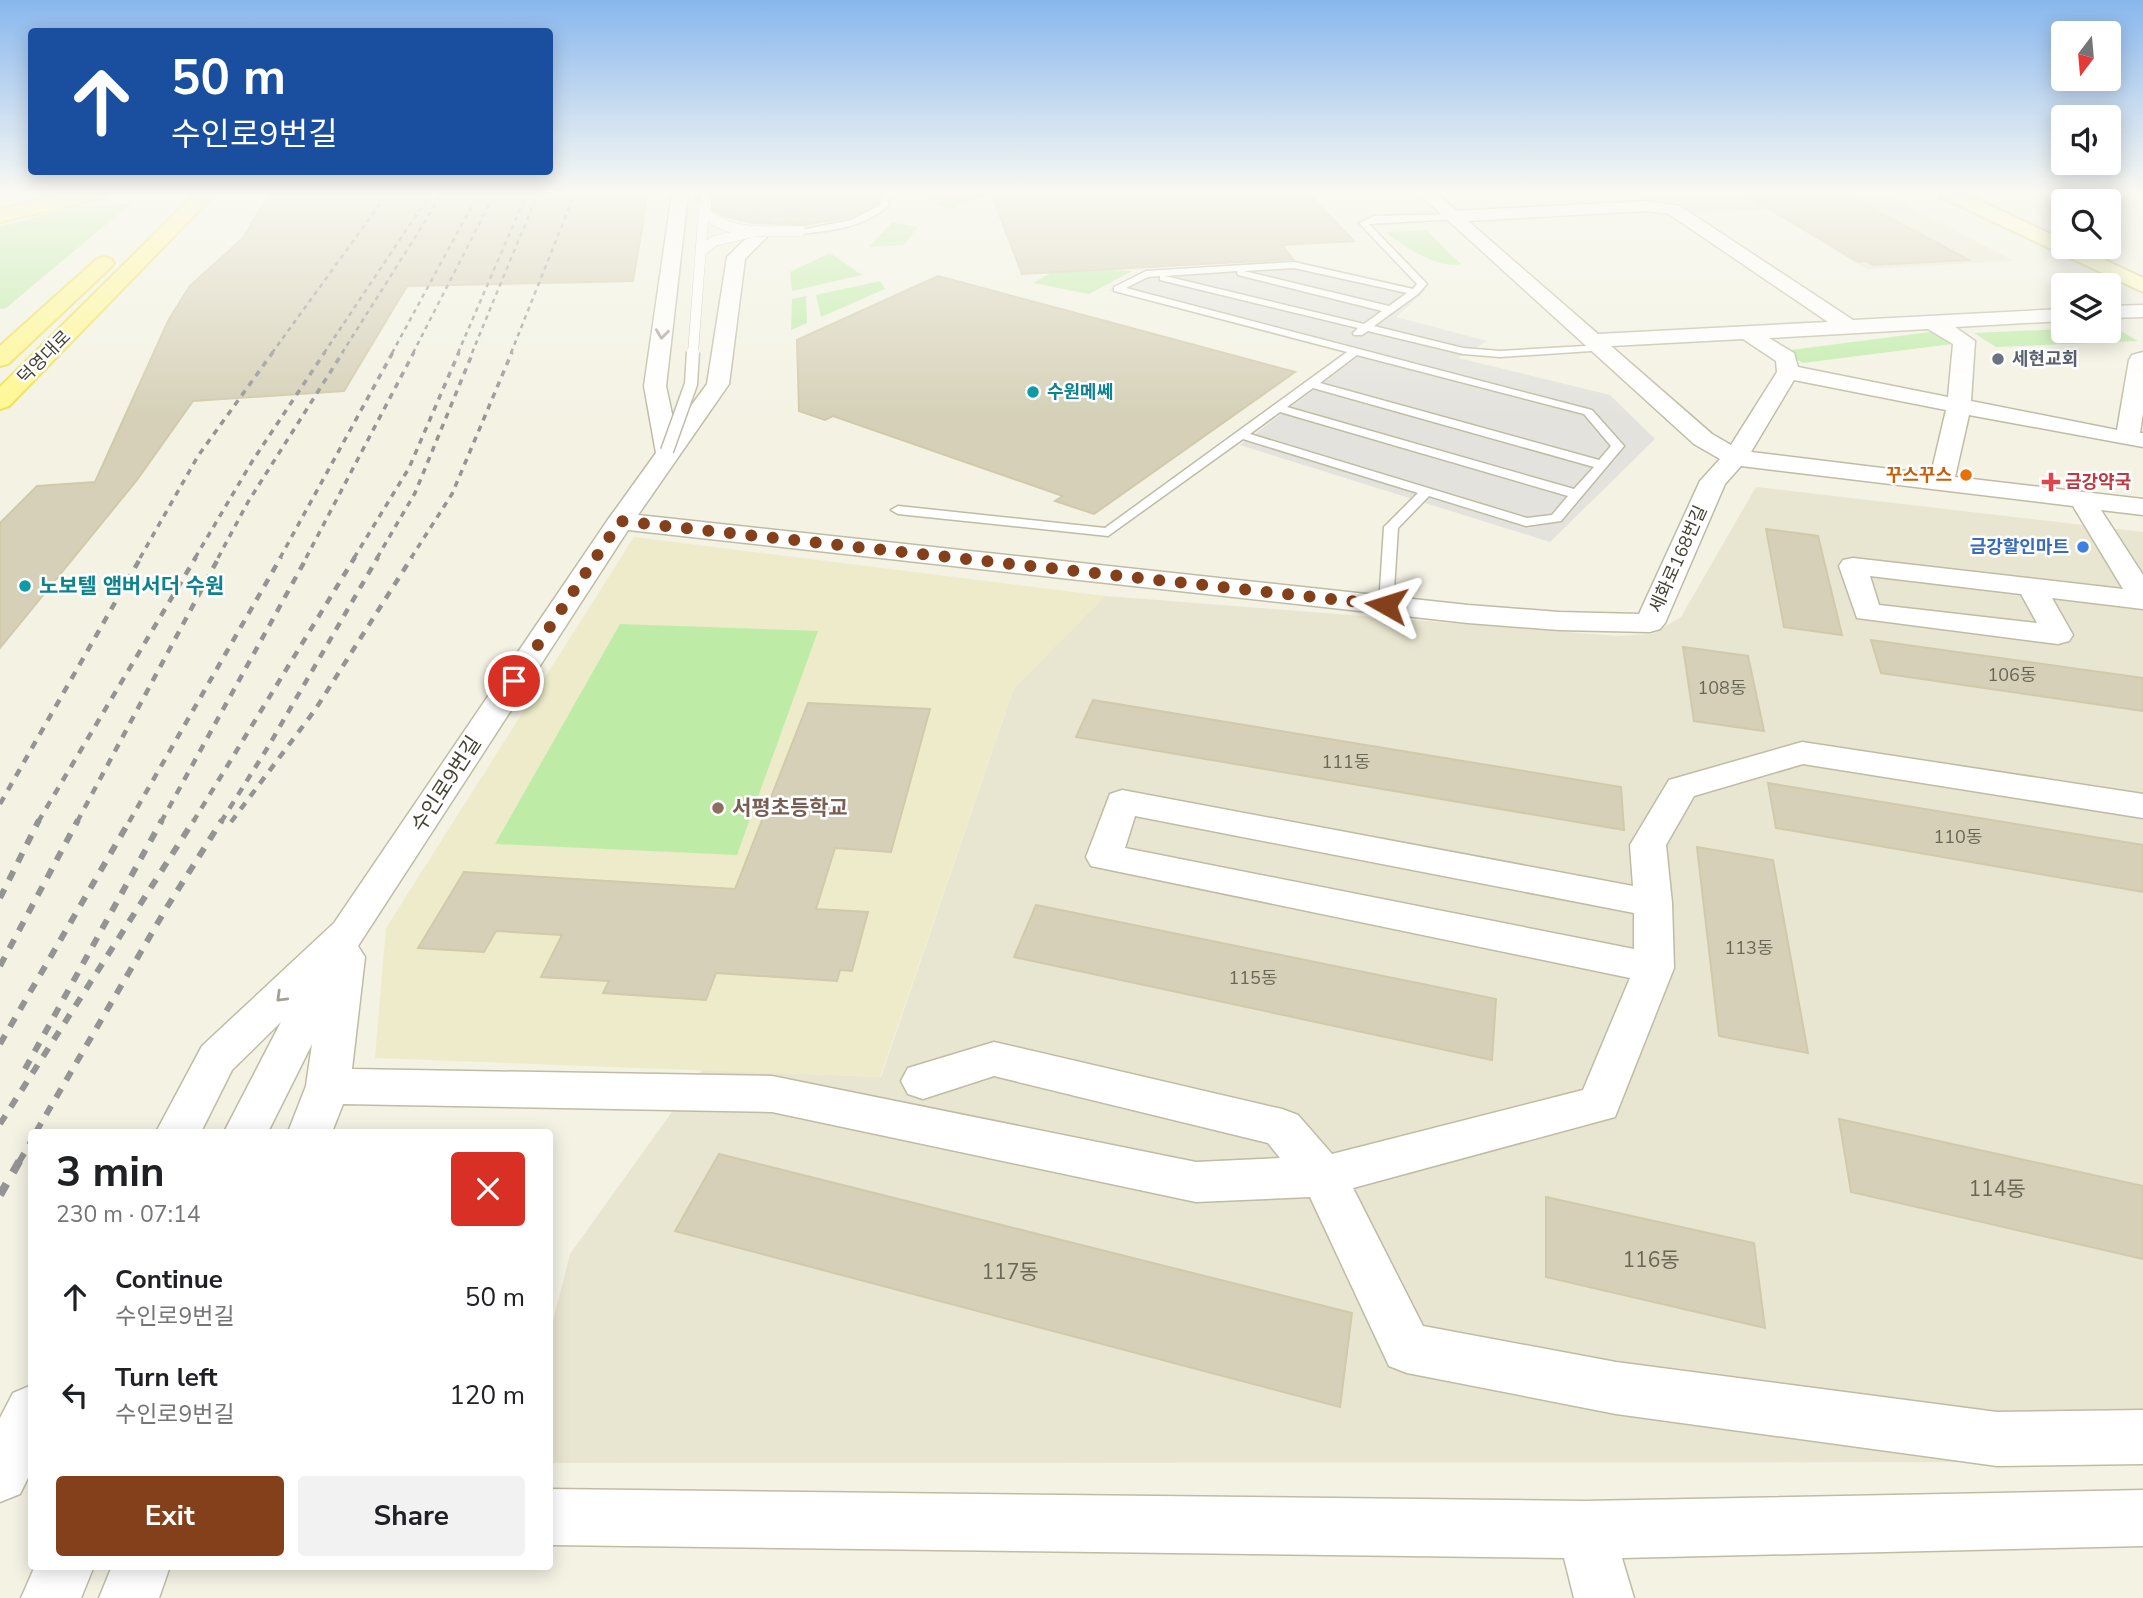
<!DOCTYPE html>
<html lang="en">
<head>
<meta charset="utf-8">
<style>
	body { margin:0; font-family:"Nunito Sans","Noto Sans KR",sans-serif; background:#f2f2f2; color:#202124; height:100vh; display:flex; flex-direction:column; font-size:26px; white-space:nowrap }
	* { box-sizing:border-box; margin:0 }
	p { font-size:23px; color:#757577 }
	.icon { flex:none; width:38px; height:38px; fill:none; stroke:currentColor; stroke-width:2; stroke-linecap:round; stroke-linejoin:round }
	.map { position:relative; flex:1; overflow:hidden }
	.panel { position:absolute; left:28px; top:1129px; width:525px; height:441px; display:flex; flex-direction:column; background:#fff; border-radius:7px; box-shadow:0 4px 18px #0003 }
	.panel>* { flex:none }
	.top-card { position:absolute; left:28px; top:28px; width:525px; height:147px; border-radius:7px; box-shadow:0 4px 18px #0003; background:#1a4fa0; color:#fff; overflow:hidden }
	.needle { width:46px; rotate:196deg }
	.tools { position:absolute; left:2051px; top:21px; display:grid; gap:14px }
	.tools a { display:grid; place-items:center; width:70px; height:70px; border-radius:7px; background:#fff; box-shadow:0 4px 18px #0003; font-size:35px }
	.pin { position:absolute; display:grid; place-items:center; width:60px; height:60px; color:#fff; margin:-30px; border:4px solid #fff; border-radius:50%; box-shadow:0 2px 7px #0007 }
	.me { position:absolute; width:77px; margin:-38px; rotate:276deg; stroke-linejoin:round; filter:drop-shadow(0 0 5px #0008) }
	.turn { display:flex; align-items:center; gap:24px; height:147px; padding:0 28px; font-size:32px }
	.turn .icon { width:91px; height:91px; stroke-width:2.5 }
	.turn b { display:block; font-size:49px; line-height:60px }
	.round { display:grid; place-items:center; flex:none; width:74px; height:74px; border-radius:7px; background:#f2f2f2 }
	.head { display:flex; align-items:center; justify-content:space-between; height:119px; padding:0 28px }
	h1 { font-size:42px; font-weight:700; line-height:52px }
	.primary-button { display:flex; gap:14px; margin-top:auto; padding:14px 28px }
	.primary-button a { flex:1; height:80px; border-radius:7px; background:#84401a; color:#fff; font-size:28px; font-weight:700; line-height:80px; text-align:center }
	.primary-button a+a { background:#f2f2f2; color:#202124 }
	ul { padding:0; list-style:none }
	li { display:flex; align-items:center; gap:21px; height:98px; padding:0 28px }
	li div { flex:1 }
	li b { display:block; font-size:26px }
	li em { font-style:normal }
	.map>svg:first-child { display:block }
	.residential { fill:#e8e5d0 }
	.education { fill:#eeebcb }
	.green { fill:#beeca7 }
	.parking { fill:#e3e2dc }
	.building { fill:#d5d0b7; stroke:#d1caaa; stroke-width:2 }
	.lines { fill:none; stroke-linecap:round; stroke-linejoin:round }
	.street-tunnel { stroke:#d0cfc0; stroke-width:19; stroke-dasharray:19 10; stroke-linecap:butt }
	.lane-casing { stroke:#bfbca5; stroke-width:3 }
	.street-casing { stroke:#bfbca5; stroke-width:3 }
	.secondary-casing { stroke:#d7d38e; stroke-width:4 }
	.primary-casing { stroke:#eee056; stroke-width:4 }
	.lane { fill:#fff; fill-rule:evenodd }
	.street { fill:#fff; fill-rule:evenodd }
	.secondary { fill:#fffdc1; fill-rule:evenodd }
	.primary { fill:#fff790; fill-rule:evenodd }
	.rail-far4 { stroke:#949494; stroke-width:2.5; stroke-dasharray:4.5 4.5; stroke-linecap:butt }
	.rail-far3 { stroke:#949494; stroke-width:3.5; stroke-dasharray:6 6; stroke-linecap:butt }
	.rail-far2 { stroke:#949494; stroke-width:4.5; stroke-dasharray:8 8; stroke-linecap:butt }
	.rail-far1 { stroke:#949494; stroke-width:6; stroke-dasharray:10 10; stroke-linecap:butt }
	.rail { stroke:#949494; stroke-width:8; stroke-dasharray:13 13; stroke-linecap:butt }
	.lane-bridge-far1-casing { stroke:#bfbca5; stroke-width:11; stroke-linecap:butt }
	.lane-bridge-casing { stroke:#bfbca5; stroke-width:15; stroke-linecap:butt }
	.lane-bridge-far1 { stroke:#fff; stroke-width:10 }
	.lane-bridge { stroke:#fff; stroke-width:12 }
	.oneway { stroke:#a2a099 }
	.route { stroke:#84401a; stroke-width:12; stroke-dasharray:0 21.6 }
	.worship-dot { fill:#6b7280; stroke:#fff; stroke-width:2.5 }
	.culture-dot { fill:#0f9aa8; stroke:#fff; stroke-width:2.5 }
	.food-dot { fill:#e8710a; stroke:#fff; stroke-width:2.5 }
	.health-dot { fill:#e0444e; stroke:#fff; stroke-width:2.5 }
	.shop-dot { fill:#3f7fe0; stroke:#fff; stroke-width:2.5 }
	.education-dot { fill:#8d6e63; stroke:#fff; stroke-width:2.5 }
	.labels { text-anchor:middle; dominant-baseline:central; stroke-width:5; stroke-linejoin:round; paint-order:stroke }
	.far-street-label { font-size:18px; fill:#454233; stroke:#fff }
	.far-worship-label { font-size:18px; font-weight:bold; fill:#5b616d; stroke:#fff; text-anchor:start }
	.far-culture-label { font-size:18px; font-weight:bold; fill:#0d838f; stroke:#fff; text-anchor:start }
	.far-food-label { font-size:18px; font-weight:bold; fill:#c56008; stroke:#fff; text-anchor:end }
	.far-health-label { font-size:18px; font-weight:bold; fill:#be3a42; stroke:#fff; text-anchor:start }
	.far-shop-label { font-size:18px; font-weight:bold; fill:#366cbe; stroke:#fff; text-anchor:end }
	.number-label { font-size:18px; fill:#696654 }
	.culture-label { font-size:21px; font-weight:bold; fill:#0d838f; stroke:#fff; text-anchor:start }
	.street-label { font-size:21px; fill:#454233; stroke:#fff }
	.education-label { font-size:21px; font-weight:bold; fill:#785e54; stroke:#fff; text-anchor:start }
	.near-number-label { font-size:21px; fill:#696654 }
</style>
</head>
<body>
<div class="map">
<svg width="2143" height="1598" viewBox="0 0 2143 1598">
	<rect width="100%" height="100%" fill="#f3f2e3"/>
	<g class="residential">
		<polygon points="1633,193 1882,193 2014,261 1867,269 1766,209 1696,213 1673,199 1643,200"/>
		<polygon points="1756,487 2143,532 2143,1462 550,1463 550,1333 570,1254 702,1070 881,1077 1014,688 1105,596 1618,636 1653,634 1681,617"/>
	</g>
	<polygon class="education" points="634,537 1105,596 1014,688 880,1077 375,1058 386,928"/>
	<g class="green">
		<polygon points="925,193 990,193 951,209 931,202"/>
		<polygon points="132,203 6,308 0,309 0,227 64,209"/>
		<polygon points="892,222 918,227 904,245 869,247"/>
		<path d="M 1426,230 L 1461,264 C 1439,270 1403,246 1385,232 Z"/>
		<polygon points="830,253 862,275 792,291 790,272"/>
		<polygon points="1059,268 1132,271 1089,294 1033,283"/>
		<polygon points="880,281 885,289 821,317 816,295"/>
		<polygon points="806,296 807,323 791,330 792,299"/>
		<polygon points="2109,327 2114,327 2138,341 1996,347 1974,333 2063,329 2109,331"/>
		<polygon points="1930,332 1952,344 1803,363 1783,351"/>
		<polygon points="620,624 818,631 737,855 495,844"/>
	</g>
	<polygon class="parking" points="1294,260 1426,290 1396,317 1487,341 1458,358 1610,395 1655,439 1550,542 1240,445 1359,356 1108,290 1155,270"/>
	<g class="building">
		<polygon points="274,193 648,193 633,281 407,286 344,391 193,401 137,480 0,648 0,523 37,486 95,482 169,319 190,286 243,238 260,209"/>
		<polygon points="713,193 879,193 878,203 850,217 804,225 753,223 721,215 713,209"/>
		<polygon points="991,193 1308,193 1354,241 1282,245 1293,259 1022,274"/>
		<polygon points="1744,193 1849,196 1969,260 1873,265 1867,261 1858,262"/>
		<polygon points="938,276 1061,309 1295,372 1094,514 1055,501 1063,496 833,416 825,420 799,411 797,340"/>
		<polygon points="1766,529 1818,536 1842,635 1784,627"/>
		<polygon points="1871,640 2143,678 2143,711 1881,673"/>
		<polygon points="1683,647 1748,656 1764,731 1694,721"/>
		<polygon points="1093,700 1621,787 1624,830 1076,737"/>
		<polygon points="808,703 930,709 891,852 835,848 816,909 868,912 852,971 840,970 837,981 716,973 706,1000 603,993 609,981 541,977 562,935 496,931 484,952 418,948 464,872 735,889"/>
		<polygon points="1768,783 2143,845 2143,892 1776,828"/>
		<polygon points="1697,847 1773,860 1808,1053 1719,1036"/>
		<polygon points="1036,905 1496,999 1492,1060 1014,957"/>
		<polygon points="1839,1119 2143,1186 2143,1259 1851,1192"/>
		<polygon points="719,1154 1352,1313 1340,1407 675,1231"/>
		<polygon points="1546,1197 1754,1243 1765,1328 1546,1277"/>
	</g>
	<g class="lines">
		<path class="street-tunnel" d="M 698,193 C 737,225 803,212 846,193"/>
		<defs>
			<g id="lane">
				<path d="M 882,193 L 890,193 L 888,206 C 865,227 830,231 800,234 L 796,231 L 851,220 L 880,205 Z"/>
				<path d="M 1452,214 L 1456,217 L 1455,219 L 1369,224 L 1427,284 L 1418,294 L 1374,326 L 1463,348 L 1500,351 L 1602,345 L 1607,348 L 1606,350 L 1500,357 L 1463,354 L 1368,331 L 1362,335 L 1354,335 L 1353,333 L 1358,328 L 1160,280 L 1160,276 L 1148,277 L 1126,288 L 1592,410 L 1624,446 L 1561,521 L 1526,526 L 1429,496 L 1398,528 L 1393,605 L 1386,609 L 1379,605 L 1384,527 L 1418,493 L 1243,439 L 1108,536 L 898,514 L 891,510 L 898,506 L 1105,528 L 1347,352 L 1114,291 L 1114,287 L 1146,271 L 1294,262 L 1413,289 L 1417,284 L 1359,223 L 1374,216 ZM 1294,268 L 1407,293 L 1389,306 L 1244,271 ZM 1237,271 L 1238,275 L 1382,311 L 1364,324 L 1165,276 ZM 1357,355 L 1584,414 L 1611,446 L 1599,460 L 1320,383 ZM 1313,388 L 1594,467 L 1574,489 L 1287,407 ZM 1280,412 L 1568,496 L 1552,515 L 1527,518 L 1250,434 Z"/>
			</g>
			<g id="street">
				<path d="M 672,193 L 688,194 L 666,386 L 675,428 L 707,384 L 727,257 L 754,231 L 760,230 L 769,235 L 745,259 L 729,384 L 638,515 L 1468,605 L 1559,612 L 1639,614 L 1700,481 L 1720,459 L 1694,444 L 1418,193 L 1436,193 L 1457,211 L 1647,201 L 1680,206 L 1853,320 L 2063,309 L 2063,321 L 1955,327 L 1975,341 L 1971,401 L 2117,430 L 2129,360 L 2132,355 L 2143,352 L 2143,413 L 2140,433 L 2143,433 L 2143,447 L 1969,415 L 1955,477 L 2143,499 L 2143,515 L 2101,510 L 2143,575 L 2143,609 L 2052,598 L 2073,635 L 2069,641 L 2058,644 L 1857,618 L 1839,566 L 1843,560 L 1853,558 L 2123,589 L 2073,506 L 1741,466 L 1725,484 L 1665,623 L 1660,629 L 1650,632 L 1559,630 L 1468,623 L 628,530 L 358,946 L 365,957 L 352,1069 L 772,1076 L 1196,1162 L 1280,1158 L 1268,1143 L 994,1076 L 923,1099 L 908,1094 L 901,1081 L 908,1068 L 994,1042 L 1282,1109 L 1298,1115 L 1332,1154 L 1583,1090 L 1630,978 L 1091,866 L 1086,857 L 1110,794 L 1122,790 L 1633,886 L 1630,845 L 1669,780 L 1802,742 L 2143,794 L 2143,818 L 1803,764 L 1694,796 L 1666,845 L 1672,903 L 1674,968 L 1615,1117 L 1353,1188 L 1423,1326 L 1616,1362 L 1997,1412 L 2143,1410 L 2143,1464 L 1997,1466 L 1616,1414 L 1407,1373 L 1389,1366 L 1310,1197 L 1196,1202 L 772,1112 L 343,1104 L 332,1132 L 288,1132 L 306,1086 L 312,1044 L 268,1132 L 224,1132 L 281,1022 L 232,1070 L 201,1132 L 156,1132 L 202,1046 L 334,923 L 607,521 L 656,453 L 644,386 ZM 1647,211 L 1669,214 L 1828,322 L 1598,334 L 1468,221 ZM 1928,329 L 1953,344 L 1948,397 L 1798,367 L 1794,353 L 1769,338 ZM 1743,339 L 1776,361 L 1777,372 L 1731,445 L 1712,434 L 1611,346 ZM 1794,380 L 1946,410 L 1931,474 L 1751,452 ZM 1870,576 L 2021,594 L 2037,623 L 1879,605 ZM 1135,816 L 1634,913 L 1634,949 L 1125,848 Z"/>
				<polygon points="2143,305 2143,317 2109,318 2109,306"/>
				<polygon points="32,1385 32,1470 20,1494 0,1502 0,1418 13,1393"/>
				<polygon points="550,1489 1585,1501 2143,1490 2143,1546 1622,1558 1634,1598 1574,1598 1564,1558 550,1545"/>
				<polygon points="35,1566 94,1566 81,1598 21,1598"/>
				<polygon points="112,1566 170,1566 159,1598 99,1598"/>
			</g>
			<polygon id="secondary" points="1939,193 1964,193 2063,240 2063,247 2077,247 2143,278 2143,292 1941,197"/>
			<g id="primary">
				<polygon points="64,193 108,193 106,197 0,222 0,210"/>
				<polygon points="196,193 216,193 9,406 0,409 0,387"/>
				<polygon points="104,257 111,259 114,263 111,267 8,364 0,366 0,346 97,259"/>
			</g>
		</defs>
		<use href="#lane" class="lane-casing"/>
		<use href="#street" class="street-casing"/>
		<use href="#secondary" class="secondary-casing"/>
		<use href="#primary" class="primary-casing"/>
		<use href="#lane" class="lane"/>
		<use href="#street" class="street"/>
		<use href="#secondary" class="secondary"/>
		<use href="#primary" class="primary"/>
		<g class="rail-far4">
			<polyline points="272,353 388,193"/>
			<polyline points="324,353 431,193"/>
			<polyline points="342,353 443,193"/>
			<polyline points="392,353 479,193"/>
			<polyline points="413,353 495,193"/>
			<polyline points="458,353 527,193"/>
			<polyline points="472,353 538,193"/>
			<polyline points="511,353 575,193"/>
		</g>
		<g class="rail-far3">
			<polyline points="140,558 198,456 273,352"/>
			<polyline points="195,558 253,460 325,352"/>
			<polyline points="218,558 248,502 343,352"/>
			<polyline points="280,558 393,352"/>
			<polyline points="306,558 414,352"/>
			<polyline points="354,558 409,468 459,352"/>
			<polyline points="377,558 415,493 473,352"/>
			<polyline points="411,558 452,494 512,352"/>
		</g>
		<g class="rail-far2">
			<polyline points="0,804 141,557"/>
			<polyline points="38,822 196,557"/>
			<polyline points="77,822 219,557"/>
			<polyline points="129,822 281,557"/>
			<polyline points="161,822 307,557"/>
			<polyline points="193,822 355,557"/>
			<polyline points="221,822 268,747 378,557"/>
			<polyline points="231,822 315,710 412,557"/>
		</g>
		<g class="rail-far1">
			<polyline points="0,898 39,820"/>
			<polyline points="0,966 78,820"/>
			<polyline points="0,1044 130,820"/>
			<polyline points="25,1069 162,820"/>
			<polyline points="0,1124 194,820"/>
			<polyline points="36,1132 167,907 222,820"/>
			<polyline points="19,1162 32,1140"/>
		</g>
		<polyline class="rail" points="0,1195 20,1160"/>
		<defs>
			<g id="lane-bridge-far1">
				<path d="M 706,193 L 706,213 C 728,236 771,231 800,231"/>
				<polyline points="701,252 714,241 749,233"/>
				<polyline points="693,353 704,206"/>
			</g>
			<polyline id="lane-bridge" points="667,451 691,384 693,352"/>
		</defs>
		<use href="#lane-bridge-far1" class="lane-bridge-far1-casing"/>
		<use href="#lane-bridge" class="lane-bridge-casing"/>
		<use href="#lane-bridge-far1" class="lane-bridge-far1"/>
		<use href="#lane-bridge" class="lane-bridge"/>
	</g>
	<defs><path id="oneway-chevron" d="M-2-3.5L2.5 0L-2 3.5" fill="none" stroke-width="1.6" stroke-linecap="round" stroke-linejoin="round" transform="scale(1.75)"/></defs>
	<g class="oneway">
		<use href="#oneway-chevron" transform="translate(662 334) rotate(97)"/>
		<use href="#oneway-chevron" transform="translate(281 997) rotate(136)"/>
	</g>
	<linearGradient id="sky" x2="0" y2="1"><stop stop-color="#88b7ee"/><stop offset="0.46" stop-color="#faf9f2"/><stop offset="1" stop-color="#faf9f2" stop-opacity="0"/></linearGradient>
	<rect width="2143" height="417" fill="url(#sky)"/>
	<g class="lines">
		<polyline class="route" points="514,681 620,521 1386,605"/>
	</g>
	<circle class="worship-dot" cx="1998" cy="359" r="7"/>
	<g class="culture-dot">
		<circle cx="1033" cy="392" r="7"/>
		<circle cx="25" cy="586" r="7"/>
	</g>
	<circle class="food-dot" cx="1966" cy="475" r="7"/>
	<path class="health-dot" d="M2047.5 471.5h7v7h7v7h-7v7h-7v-7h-7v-7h7z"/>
	<circle class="shop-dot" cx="2083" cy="547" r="7"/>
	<circle class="education-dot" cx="718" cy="808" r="7"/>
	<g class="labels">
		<g class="far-street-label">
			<text transform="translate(44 357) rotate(-45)">덕영대로</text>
			<text transform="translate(1678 559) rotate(-66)">세화로168번길</text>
		</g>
		<g class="far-worship-label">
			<text x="2012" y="359">세현교회</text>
		</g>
		<g class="far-culture-label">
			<text x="1047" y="392">수원메쎄</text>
		</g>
		<g class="far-food-label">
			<text x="1952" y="475">꾸스꾸스</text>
		</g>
		<g class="far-health-label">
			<text x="2065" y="482">금강약국</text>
		</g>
		<g class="far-shop-label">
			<text x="2069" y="547">금강할인마트</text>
		</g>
		<g class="number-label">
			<text x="2012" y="675">106동</text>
			<text x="1722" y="688">108동</text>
			<text x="1346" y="762">111동</text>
			<text x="1958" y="837">110동</text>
			<text x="1749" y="948">113동</text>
			<text x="1253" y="978">115동</text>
		</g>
		<g class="culture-label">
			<text x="39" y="586">노보텔 앰버서더 수원</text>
		</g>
		<g class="street-label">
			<text transform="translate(446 784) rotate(-57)">수인로9번길</text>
		</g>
		<g class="education-label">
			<text x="732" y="808">서평초등학교</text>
		</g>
		<g class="near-number-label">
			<text x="1997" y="1189">114동</text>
			<text x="1651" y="1260">116동</text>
			<text x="1010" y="1272">117동</text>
		</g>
	</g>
</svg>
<div class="tools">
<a><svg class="needle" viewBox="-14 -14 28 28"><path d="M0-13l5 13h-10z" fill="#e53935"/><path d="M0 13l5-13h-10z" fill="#757577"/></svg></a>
<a><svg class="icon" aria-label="sound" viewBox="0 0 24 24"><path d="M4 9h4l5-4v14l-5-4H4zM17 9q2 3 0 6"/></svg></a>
<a><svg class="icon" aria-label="search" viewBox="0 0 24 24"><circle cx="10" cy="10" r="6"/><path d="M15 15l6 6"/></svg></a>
<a><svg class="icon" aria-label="layers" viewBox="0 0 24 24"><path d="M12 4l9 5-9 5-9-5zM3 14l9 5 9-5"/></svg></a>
</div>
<div class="pin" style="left:514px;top:681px;background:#d93025"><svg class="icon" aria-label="arrive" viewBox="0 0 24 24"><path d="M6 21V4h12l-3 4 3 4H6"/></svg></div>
<svg class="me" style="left:1386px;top:605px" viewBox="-20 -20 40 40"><path d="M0-17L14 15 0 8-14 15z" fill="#84401a" stroke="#fff" stroke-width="4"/></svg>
<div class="top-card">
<div class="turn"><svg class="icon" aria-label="ahead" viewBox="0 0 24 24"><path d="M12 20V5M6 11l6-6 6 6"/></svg><div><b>50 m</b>수인로9번길</div></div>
</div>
<section class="panel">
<div class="head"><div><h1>3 min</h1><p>230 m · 07:14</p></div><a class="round" style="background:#d93025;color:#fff"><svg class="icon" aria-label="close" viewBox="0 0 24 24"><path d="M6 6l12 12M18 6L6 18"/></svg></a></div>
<ul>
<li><svg class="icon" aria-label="ahead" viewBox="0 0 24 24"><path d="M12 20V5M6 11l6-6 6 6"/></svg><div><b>Continue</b><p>수인로9번길</p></div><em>50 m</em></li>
<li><svg class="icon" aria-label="left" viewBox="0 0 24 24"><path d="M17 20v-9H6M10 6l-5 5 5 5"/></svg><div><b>Turn left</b><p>수인로9번길</p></div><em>120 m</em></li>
</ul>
<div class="primary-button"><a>Exit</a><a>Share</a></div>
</section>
</div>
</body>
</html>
